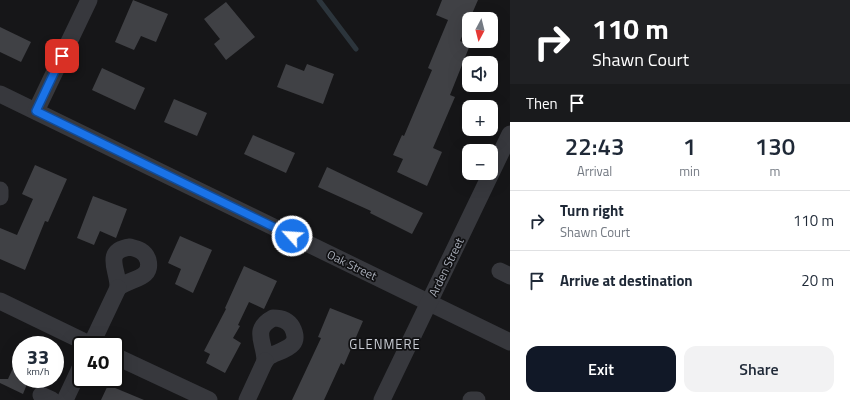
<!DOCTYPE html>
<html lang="en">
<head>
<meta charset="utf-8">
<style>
	body { margin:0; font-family:"Titillium Web",sans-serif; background:#f2f2f3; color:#1f2937; height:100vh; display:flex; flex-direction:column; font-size:15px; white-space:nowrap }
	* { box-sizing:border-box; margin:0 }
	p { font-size:13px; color:#747a83 }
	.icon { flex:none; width:22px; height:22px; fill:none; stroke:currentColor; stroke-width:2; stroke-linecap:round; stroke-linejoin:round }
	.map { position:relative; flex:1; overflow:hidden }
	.drawer { display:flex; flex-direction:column; background:#fff; width:340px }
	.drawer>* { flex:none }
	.top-card { background:#202124; color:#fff; overflow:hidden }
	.needle { width:26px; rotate:187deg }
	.tools { position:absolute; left:462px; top:12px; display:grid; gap:8px }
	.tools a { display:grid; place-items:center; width:36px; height:36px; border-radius:8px; background:#fff; box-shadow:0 4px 16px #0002; font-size:20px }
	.speed { position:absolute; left:12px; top:336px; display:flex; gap:8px; font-size:20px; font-weight:700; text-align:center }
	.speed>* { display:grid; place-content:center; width:52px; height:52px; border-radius:50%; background:#fff; box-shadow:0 4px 16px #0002; line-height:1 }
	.speed small { font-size:10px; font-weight:400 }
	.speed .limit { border:2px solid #111; border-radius:6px; background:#fff; color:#111 }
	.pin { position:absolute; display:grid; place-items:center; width:34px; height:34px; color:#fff; margin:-17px; border-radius:8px; box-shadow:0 2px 6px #0006 }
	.me { position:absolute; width:44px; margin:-22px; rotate:296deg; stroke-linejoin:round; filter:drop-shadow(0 0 3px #0008) }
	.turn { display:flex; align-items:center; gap:14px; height:84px; padding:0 16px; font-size:18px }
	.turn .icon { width:52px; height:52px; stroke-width:2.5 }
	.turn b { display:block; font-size:28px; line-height:34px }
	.then { display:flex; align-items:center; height:38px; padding:0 16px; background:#0003; gap:8px; font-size:15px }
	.eta { display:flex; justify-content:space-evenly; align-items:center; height:68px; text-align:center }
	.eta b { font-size:24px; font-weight:600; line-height:28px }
	.cta { display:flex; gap:8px; margin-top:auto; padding:8px 16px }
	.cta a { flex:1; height:46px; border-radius:12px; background:#111827; color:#fff; font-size:16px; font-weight:600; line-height:46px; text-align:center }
	.cta a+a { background:#f2f2f3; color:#1f2937 }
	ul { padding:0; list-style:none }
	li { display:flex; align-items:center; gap:12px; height:60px; padding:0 16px; border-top:1px solid #e0e1e3 }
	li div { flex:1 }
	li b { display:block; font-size:15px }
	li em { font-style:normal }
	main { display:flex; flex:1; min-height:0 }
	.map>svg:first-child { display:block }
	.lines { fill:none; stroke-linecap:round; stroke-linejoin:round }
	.stream { stroke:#2c353c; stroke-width:5 }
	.building { fill:#404145 }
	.minor { stroke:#37383d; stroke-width:17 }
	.route-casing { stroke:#114b97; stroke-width:10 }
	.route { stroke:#1a73e8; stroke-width:7 }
	.labels { text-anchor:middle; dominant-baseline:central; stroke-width:3.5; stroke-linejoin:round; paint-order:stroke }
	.street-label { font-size:12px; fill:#a8adb8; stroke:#111113 }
	.neighbourhood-label { font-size:13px; letter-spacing:1px; fill:#c9ccd4; stroke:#111113 }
</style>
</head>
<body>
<main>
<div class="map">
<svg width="510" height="400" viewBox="0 0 510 400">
	<rect width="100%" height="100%" fill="#161618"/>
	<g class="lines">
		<polyline class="stream" points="319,0 356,49"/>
	</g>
	<g class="building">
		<polygon points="133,0 168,14 156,42 141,36 134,50 115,42"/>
		<polygon points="442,0 478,0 460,41 470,45 450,95 455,97 433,148 442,152 427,186 397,172 403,159 393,155 402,135 404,136 432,70 428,68 448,20 436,15"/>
		<polygon points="226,2 255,37 226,60 214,44 220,39 204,19"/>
		<polygon points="0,27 31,42 21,62 0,52"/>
		<polygon points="286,64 304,71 307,64 334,74 323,104 277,87"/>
		<polygon points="102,68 145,88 135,110 92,90"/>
		<polygon points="174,99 207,113 197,136 164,122"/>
		<polygon points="253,135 295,153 286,173 244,154"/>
		<polygon points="35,165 67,179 48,222 45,221 25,270 0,259 0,228 17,235 33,199 22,194"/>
		<polygon points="327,167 423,213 412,234 370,213 371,211 318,187"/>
		<polygon points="93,196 127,209 116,238 100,231 94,245 77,238"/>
		<polygon points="180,236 212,250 193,293 175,284 181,269 168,263"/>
		<polygon points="244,266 277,281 264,309 249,302 238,325 240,326 233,338 241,343 225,373 206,363 210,354 204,351 226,309 225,308"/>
		<polygon points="330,308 363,321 344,365 341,363 324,400 292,400 321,338 318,337"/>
		<polygon points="21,350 21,379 29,379 23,394 0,383 0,379 8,379"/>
		<polygon points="108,385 144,400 101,400"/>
	</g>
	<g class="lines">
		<g class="minor">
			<polyline points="0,94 510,342"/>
			<polyline points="36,111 89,0"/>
			<polyline points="0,190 0,197"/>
			<path d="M 130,247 C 138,249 145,251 148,260 C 153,280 129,278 118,288 C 119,271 102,251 130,247 Z"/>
			<polyline points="500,271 510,276"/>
			<polyline points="0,301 91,345"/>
			<path d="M 273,318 C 281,318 288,320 292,327 C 302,346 285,349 272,355 C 269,356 267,359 265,361 C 265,342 251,330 273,318 Z"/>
			<polyline points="91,345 118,288"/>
			<polyline points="115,356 209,400"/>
			<polyline points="41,395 52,400"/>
			<polyline points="65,400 81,366"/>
			<polyline points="247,400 265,361"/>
			<polyline points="382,400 510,134"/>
			<polyline points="471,400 477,400"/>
		</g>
	</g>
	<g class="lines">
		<defs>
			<polyline id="route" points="62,56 36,111 292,236"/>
		</defs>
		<use href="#route" class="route-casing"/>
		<use href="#route" class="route"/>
	</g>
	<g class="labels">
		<g class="street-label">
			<text transform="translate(352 265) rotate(26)">Oak Street</text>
			<text transform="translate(446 267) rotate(-64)">Arden Street</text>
		</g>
		<g class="neighbourhood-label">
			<text x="385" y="344">GLENMERE</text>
		</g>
	</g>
</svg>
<div class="tools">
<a><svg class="needle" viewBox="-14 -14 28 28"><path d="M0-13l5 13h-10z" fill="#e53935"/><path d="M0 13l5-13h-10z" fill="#747a83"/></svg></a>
<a><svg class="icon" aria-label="sound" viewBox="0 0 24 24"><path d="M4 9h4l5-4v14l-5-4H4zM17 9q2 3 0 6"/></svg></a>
<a>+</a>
<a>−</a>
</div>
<div class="speed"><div>33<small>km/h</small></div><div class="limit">40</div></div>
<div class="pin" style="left:62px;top:56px;background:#d93025"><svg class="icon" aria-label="arrive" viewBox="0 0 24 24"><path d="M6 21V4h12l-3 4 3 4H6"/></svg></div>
<svg class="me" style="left:292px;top:236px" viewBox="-20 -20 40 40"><circle r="17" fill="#1a73e8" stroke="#fff" stroke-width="3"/><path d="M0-11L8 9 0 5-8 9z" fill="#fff"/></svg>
</div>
<section class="drawer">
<div class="top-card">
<div class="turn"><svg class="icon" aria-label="right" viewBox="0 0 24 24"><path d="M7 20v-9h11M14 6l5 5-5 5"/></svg><div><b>110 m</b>Shawn Court</div></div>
<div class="then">Then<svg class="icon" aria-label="arrive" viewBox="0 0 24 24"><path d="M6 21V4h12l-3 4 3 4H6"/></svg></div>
</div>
<div class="eta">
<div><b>22:43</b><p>Arrival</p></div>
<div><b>1</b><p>min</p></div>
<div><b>130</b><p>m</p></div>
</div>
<ul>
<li><svg class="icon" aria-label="right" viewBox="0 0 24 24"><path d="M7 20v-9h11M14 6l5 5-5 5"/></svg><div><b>Turn right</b><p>Shawn Court</p></div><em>110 m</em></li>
<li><svg class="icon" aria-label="arrive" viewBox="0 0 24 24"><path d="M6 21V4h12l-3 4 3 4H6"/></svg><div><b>Arrive at destination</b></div><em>20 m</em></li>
</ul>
<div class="cta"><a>Exit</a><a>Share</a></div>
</section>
</main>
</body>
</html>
